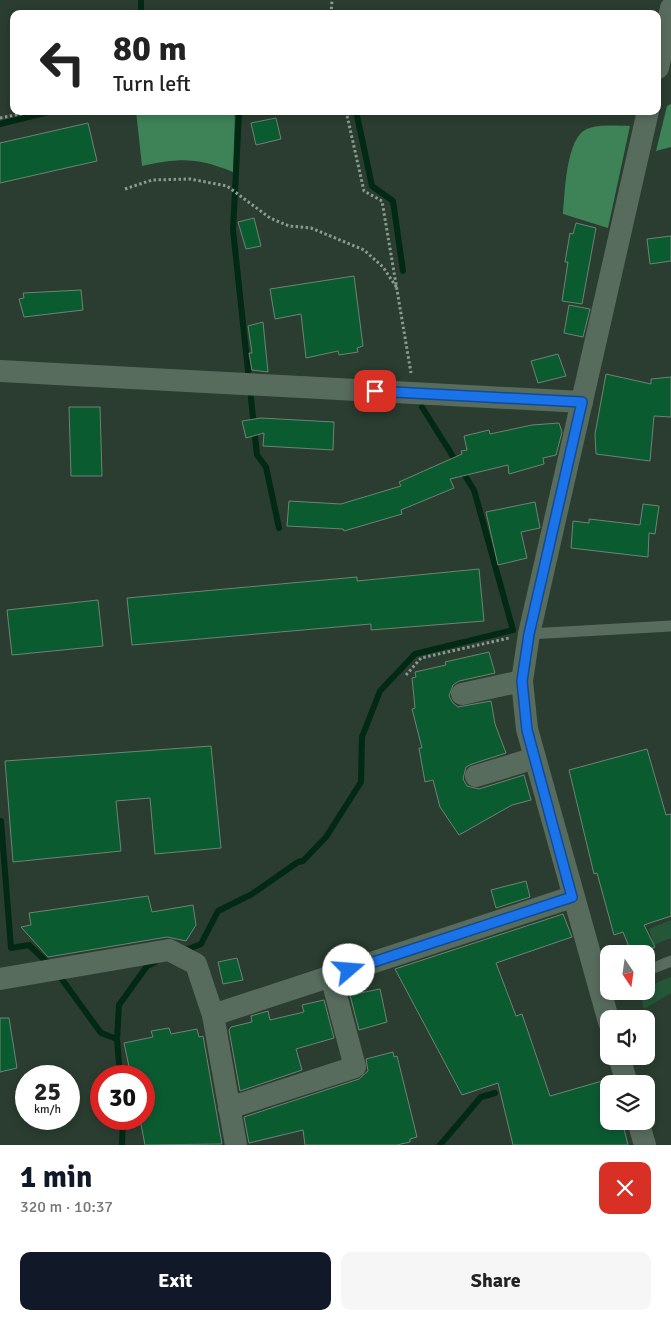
<!DOCTYPE html>
<html lang="en">
<head>
<meta charset="utf-8">
<style>
	body { margin:0; font-family:Signika,sans-serif; background:#f6f6f6; color:#222; height:100vh; display:flex; flex-direction:column; font-size:19px; white-space:nowrap }
	* { box-sizing:border-box; margin:0 }
	p { font-size:16px; color:#767676 }
	.icon { flex:none; width:28px; height:28px; fill:none; stroke:currentColor; stroke-width:2; stroke-linecap:round; stroke-linejoin:round }
	.map { position:relative; height:1145px; overflow:hidden }
	.sheet { display:flex; flex-direction:column; background:#fff; flex:1 }
	.sheet>* { flex:none }
	.guide { position:absolute; left:10px; top:10px; width:651px; height:105px; border-radius:10px; box-shadow:0 2px 8px #0003; background:#fff; color:#222; overflow:hidden }
	.needle { width:32px; rotate:167deg }
	.controls { position:absolute; left:600px; top:945px; display:grid; gap:10px }
	.controls a { display:grid; place-items:center; width:55px; height:55px; border-radius:10px; background:#fff; box-shadow:0 2px 8px #0003; font-size:25px }
	.speed { position:absolute; left:15px; top:1065px; display:flex; gap:10px; font-size:25px; font-weight:700; text-align:center }
	.speed>* { display:grid; place-content:center; width:65px; height:65px; border-radius:50%; background:#fff; box-shadow:0 2px 8px #0003; line-height:1 }
	.speed small { font-size:12px; font-weight:400 }
	.speed .limit { border:8px solid #d22; background:#fff; color:#111 }
	.pin { position:absolute; display:grid; place-items:center; width:42px; height:42px; color:#fff; margin:-21px; border-radius:10px; box-shadow:0 2px 8px #0006 }
	.me { position:absolute; width:55px; margin:-28px; rotate:72deg; stroke-linejoin:round; filter:drop-shadow(0 0 4px #0008) }
	.turn { display:flex; align-items:center; gap:18px; height:105px; padding:0 20px; font-size:22px }
	.turn .icon { width:65px; height:65px; stroke-width:2.5 }
	.turn b { display:block; font-size:35px; line-height:42px }
	.round { display:grid; place-items:center; flex:none; width:52px; height:52px; border-radius:10px; background:#f6f6f6 }
	.overview { display:flex; align-items:center; justify-content:space-between; height:85px; padding:0 20px }
	h1 { font-size:30px; font-weight:700; line-height:38px; color:#111827 }
	.cta { display:flex; gap:10px; margin-top:auto; padding:10px 20px }
	.cta a { flex:1; height:58px; border-radius:10px; background:#111827; color:#fff; font-size:20px; font-weight:700; line-height:58px; text-align:center }
	.cta a+a { background:#f6f6f6; color:#222 }
	.map>svg:first-child { display:block }
	.green { fill:#245737 }
	.forest { fill:#3d8357 }
	.lines { fill:none; stroke-linecap:round; stroke-linejoin:round }
	.stream { stroke:#022913; stroke-width:6 }
	.building { fill:#0b5b31; stroke:#6e8374 }
	.path { stroke:#8b9a8f; stroke-width:3; stroke-dasharray:2.5 2.5; stroke-linecap:butt }
	.service { stroke:#586c5e; stroke-width:11 }
	.minor { stroke:#586c5e; stroke-width:22 }
	.route-casing { stroke:#114b97; stroke-width:12 }
	.route { stroke:#1a73e8; stroke-width:9 }
</style>
</head>
<body>
<div class="map">
<svg width="671" height="1145" viewBox="0 0 671 1145">
	<rect width="100%" height="100%" fill="#2a3d30"/>
	<g class="green">
		<polygon points="671,920 671,938 654,945 649,929"/>
		<polygon points="671,977 671,993 644,1009 639,991 646,991 646,987"/>
	</g>
	<g class="forest">
		<polygon points="671,104 671,147 656,151 667,106"/>
		<path d="M 136,111 L 235,111 L 233,172 C 196,157 180,158 142,166 Z"/>
		<path d="M 630,126 L 608,228 L 563,214 C 565,194 566,137 587,129 C 599,124 617,126 630,126 Z"/>
	</g>
	<g class="lines">
		<g class="stream">
			<polyline points="141,0 141,14"/>
			<polyline points="356,111 372,186 393,201 403,271"/>
			<polyline points="239,113 233,230 257,455 266,467 279,528"/>
			<polyline points="0,124 52,111"/>
			<polyline points="1,821 11,948 29,945 50,965"/>
			<polyline points="183,951 201,944 218,911 252,894 298,862 303,861 326,837 361,782 362,737 380,691 415,654 513,630 474,490 422,407"/>
			<polyline points="58,974 101,1033 117,1039"/>
			<polyline points="120,1076 117,1039 119,1005 147,966 155,962"/>
			<polyline points="122,1145 123,1119"/>
			<polyline points="440,1145 481,1097 495,1093"/>
		</g>
	</g>
	<g class="building">
		<polygon points="276,118 281,139 256,145 251,123"/>
		<polygon points="88,123 97,161 0,183 0,143"/>
		<polygon points="254,218 261,246 246,249 238,222"/>
		<polygon points="576,223 596,228 582,304 562,301 568,262 565,262 570,233 573,234"/>
		<polygon points="671,236 671,261 650,264 647,239"/>
		<polygon points="354,276 363,346 357,348 358,352 339,355 338,351 306,358 301,314 275,319 270,289"/>
		<polygon points="81,290 83,310 24,317 19,299 24,298 23,293"/>
		<polygon points="569,305 590,309 583,337 564,333"/>
		<polygon points="263,322 268,372 252,370 249,353 252,353 248,326"/>
		<polygon points="558,354 566,376 538,383 531,361"/>
		<polygon points="606,374 651,384 651,379 671,377 671,417 654,416 650,461 596,454 595,434"/>
		<polygon points="69,407 100,407 102,476 71,476"/>
		<polygon points="261,418 334,422 333,450 263,446 264,433 246,438 242,421"/>
		<polygon points="559,423 562,432 556,455 543,458 544,464 509,474 508,465 450,479 454,488 401,510 402,514 344,531 343,529 287,526 289,501 341,504 401,486 399,482 462,454 461,451 467,450 464,436 489,430 490,434 532,425"/>
		<polygon points="535,502 540,528 521,532 527,558 498,565 486,512"/>
		<polygon points="643,504 659,506 655,534 649,533 648,557 571,548 573,521 589,523 589,519 640,525"/>
		<polygon points="479,569 484,621 371,630 371,624 132,645 127,598 357,577 357,581"/>
		<polygon points="98,600 103,646 12,655 7,610"/>
		<polygon points="489,652 495,673 459,681 453,685 449,696 453,703 458,707 491,701 495,724 506,753 472,764 466,767 463,779 467,786 479,789 524,775 531,800 512,805 459,835 440,807 433,780 425,782 419,748 422,748 412,709 415,708 412,678 416,677 415,672 446,665 445,662"/>
		<polygon points="211,746 221,848 155,854 150,798 116,801 121,851 13,862 5,761"/>
		<polygon points="647,749 666,815 671,814 671,916 644,925 655,947 640,954 632,954 623,932 614,935 597,873 594,874 569,770"/>
		<polygon points="526,881 530,897 496,908 491,890"/>
		<polygon points="148,896 152,912 193,905 196,925 186,941 167,937 48,957 21,927 31,925 29,913"/>
		<polygon points="563,914 572,937 496,963 516,1016 522,1014 550,1096 609,1079 609,1121 622,1121 628,1145 513,1145 498,1083 462,1095 395,969"/>
		<polygon points="237,958 243,980 223,984 218,962"/>
		<polygon points="380,989 387,1022 359,1030 350,995"/>
		<polygon points="324,1000 334,1038 296,1049 302,1070 240,1091 229,1030 231,1027 252,1022 251,1016 268,1011 270,1020 304,1012 302,1005"/>
		<polygon points="0,1018 9,1018 17,1068 0,1072"/>
		<polygon points="169,1028 171,1034 197,1029 199,1037 203,1036 222,1144 145,1145 140,1119 144,1119 144,1076 131,1076 124,1043 153,1037 151,1031"/>
		<polygon points="393,1052 394,1057 397,1056 417,1137 410,1139 410,1142 397,1145 305,1145 303,1130 249,1143 244,1117 359,1079 368,1071 366,1059"/>
	</g>
	<g class="lines">
		<g class="path">
			<polyline points="331,14 332,0"/>
			<polyline points="346,111 364,191 382,201 411,373"/>
			<polyline points="0,118 36,111"/>
			<polyline points="125,189 152,180 190,179 227,186 270,218 289,226 311,228 364,250 383,267 397,288"/>
			<polyline points="406,675 421,658 509,638"/>
		</g>
		<g class="service">
			<polyline points="529,634 671,626"/>
			<polyline points="646,971 671,961"/>
		</g>
		<g class="minor">
			<polyline points="658,68 671,8"/>
			<polyline points="0,371 582,402"/>
			<polyline points="462,694 522,681"/>
			<polyline points="476,776 535,758"/>
			<polyline points="0,979 169,950 196,964 213,1015 236,1145"/>
			<polyline points="213,1015 572,897"/>
			<polyline points="609,1022 527,729 522,681 529,634 648,111"/>
			<polyline points="619,1056 627,1084"/>
			<polyline points="229,1108 355,1067 331,976"/>
			<polyline points="638,1121 645,1145"/>
		</g>
	</g>
	<g class="lines">
		<defs>
			<polyline id="route" points="349,970 572,897 527,730 522,681 529,634 582,402 375,391"/>
		</defs>
		<use href="#route" class="route-casing"/>
		<use href="#route" class="route"/>
	</g>
</svg>
<div class="controls">
<a><svg class="needle" viewBox="-14 -14 28 28"><path d="M0-13l5 13h-10z" fill="#e53935"/><path d="M0 13l5-13h-10z" fill="#767676"/></svg></a>
<a><svg class="icon" aria-label="sound" viewBox="0 0 24 24"><path d="M4 9h4l5-4v14l-5-4H4zM17 9q2 3 0 6"/></svg></a>
<a><svg class="icon" aria-label="layers" viewBox="0 0 24 24"><path d="M12 4l9 5-9 5-9-5zM3 14l9 5 9-5"/></svg></a>
</div>
<div class="speed"><div>25<small>km/h</small></div><div class="limit">30</div></div>
<div class="pin" style="left:375px;top:391px;background:#d93025"><svg class="icon" aria-label="arrive" viewBox="0 0 24 24"><path d="M6 21V4h12l-3 4 3 4H6"/></svg></div>
<svg class="me" style="left:349px;top:970px" viewBox="-20 -20 40 40"><circle r="19" fill="#fff"/><path d="M0-13L10 11 0 6-10 11z" fill="#1a73e8"/></svg>
<div class="guide">
<div class="turn"><svg class="icon" aria-label="left" viewBox="0 0 24 24"><path d="M17 20v-9H6M10 6l-5 5 5 5"/></svg><div><b>80 m</b>Turn left</div></div>
</div>
</div>
<section class="sheet">
<div class="overview"><div><h1>1 min</h1><p>320 m · 10:37</p></div><a class="round" style="background:#d93025;color:#fff"><svg class="icon" aria-label="close" viewBox="0 0 24 24"><path d="M6 6l12 12M18 6L6 18"/></svg></a></div>
<div class="cta"><a>Exit</a><a>Share</a></div>
</section>
</body>
</html>
